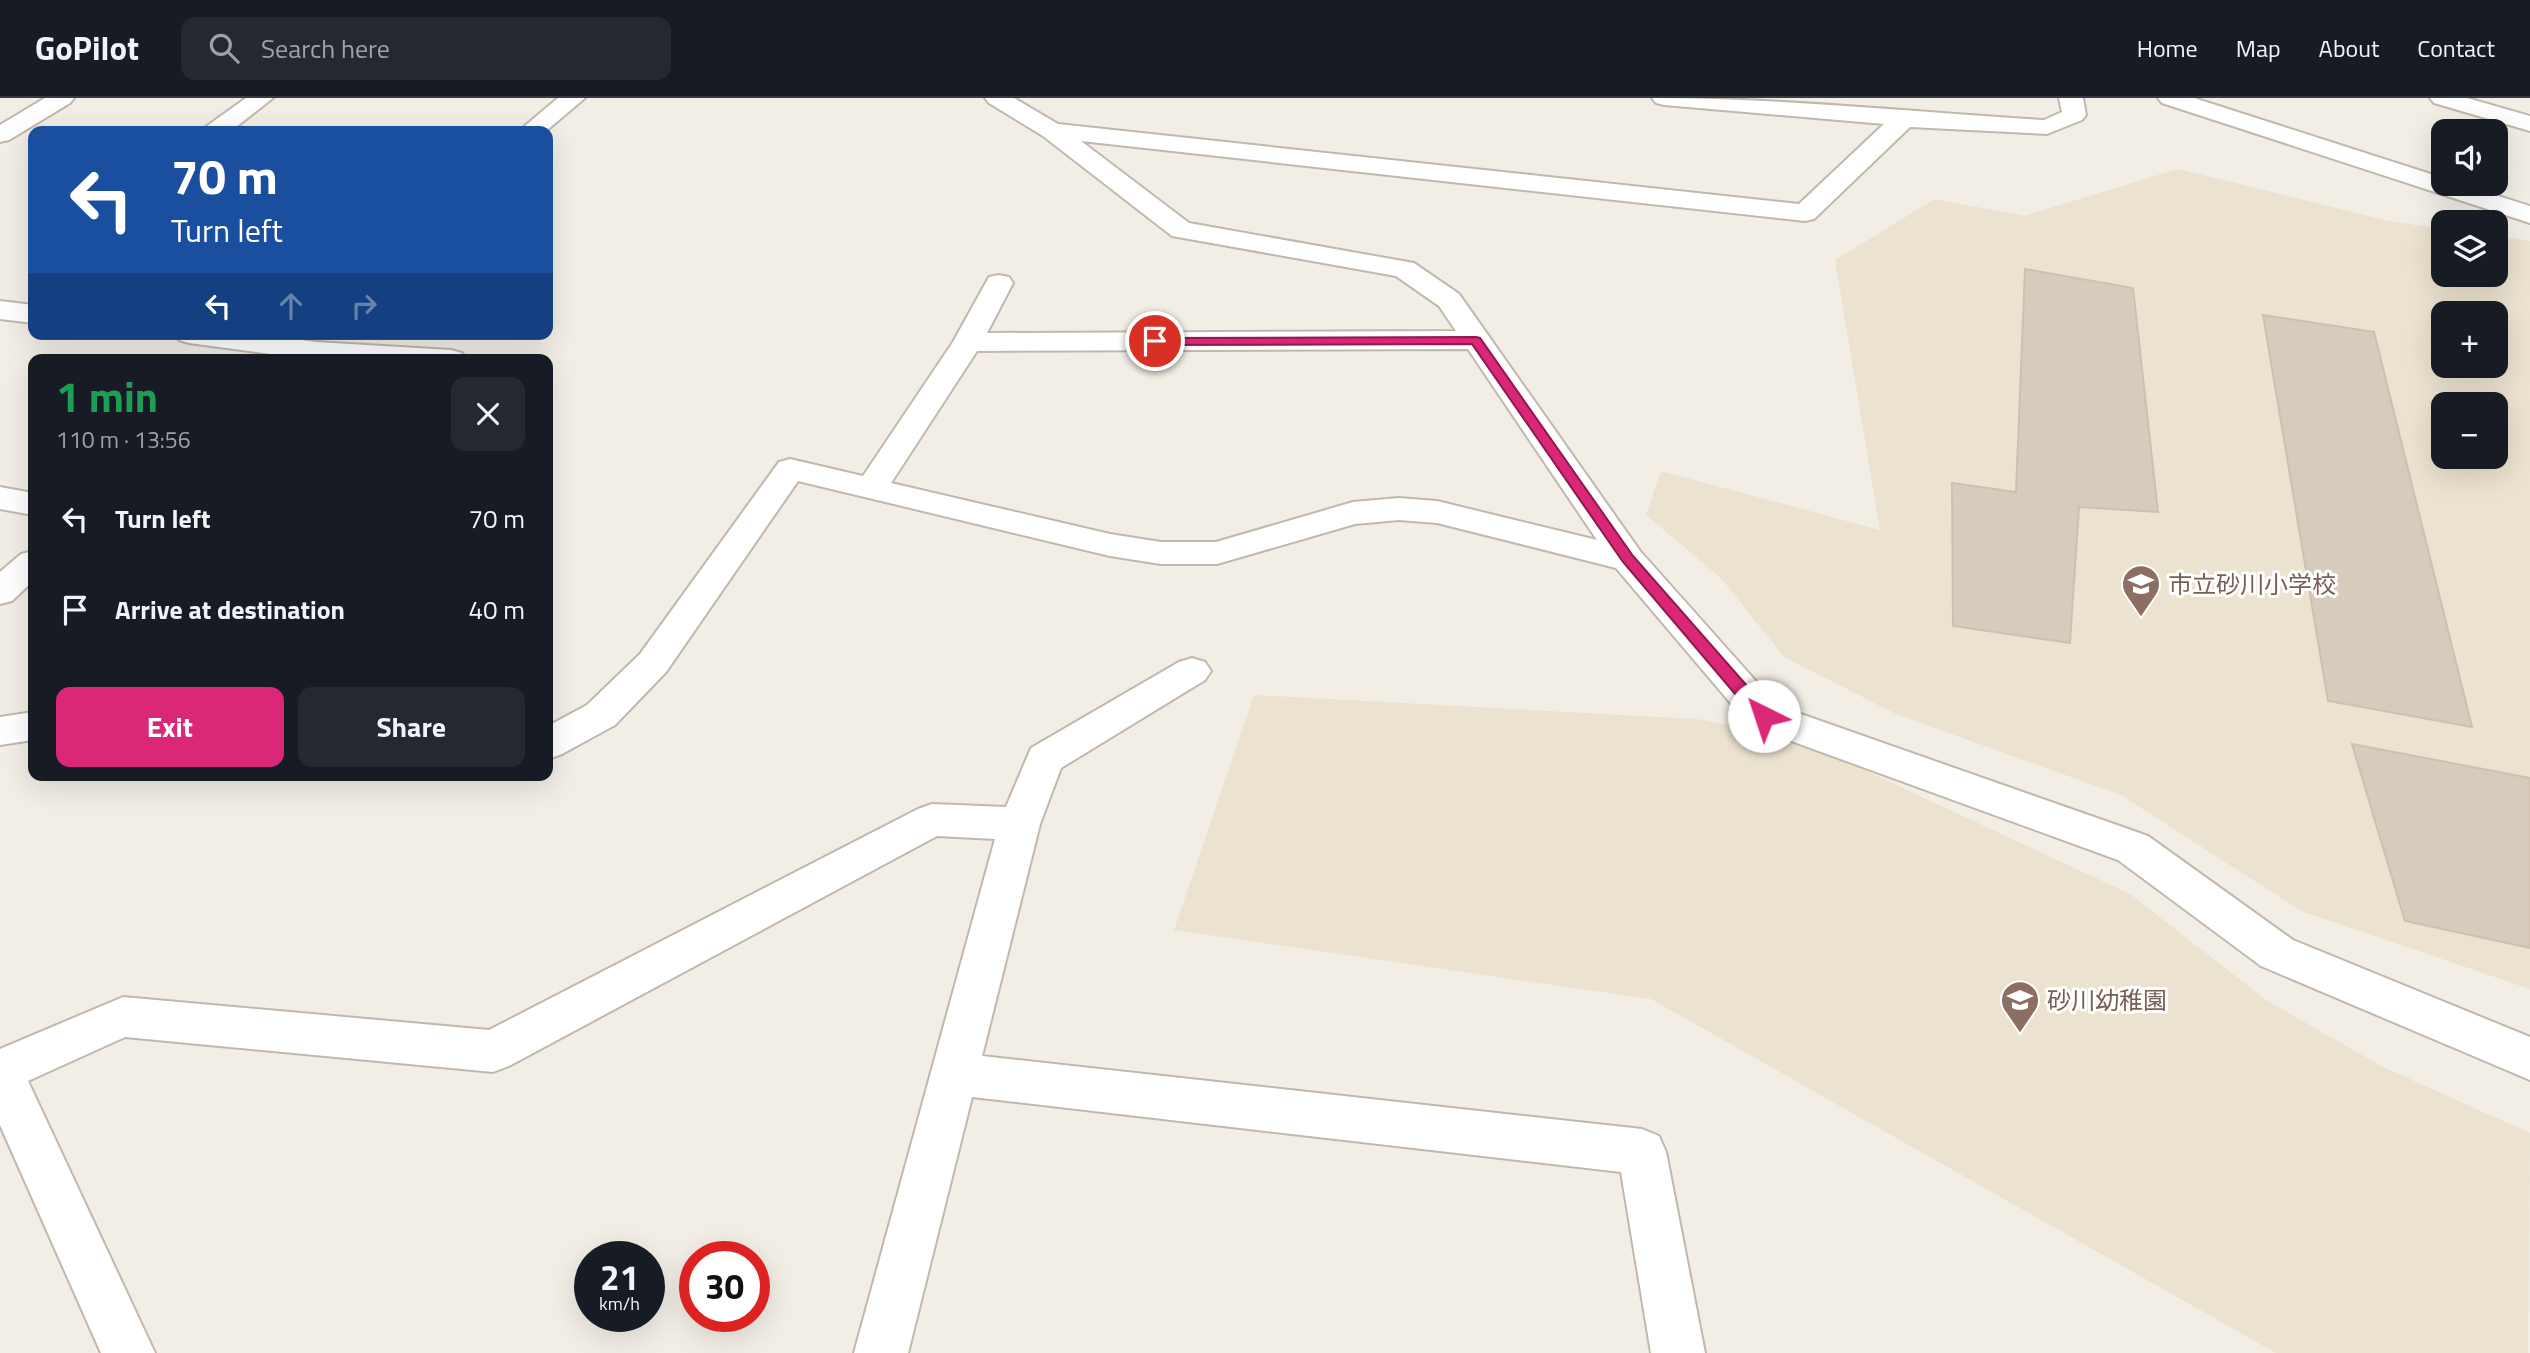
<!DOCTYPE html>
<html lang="en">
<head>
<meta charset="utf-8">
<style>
	body { margin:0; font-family:"Titillium Web","Noto Sans JP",sans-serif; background:#242831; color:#f1f3f6; height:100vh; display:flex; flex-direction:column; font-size:26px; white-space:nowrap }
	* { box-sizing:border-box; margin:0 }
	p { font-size:23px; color:#9ea1a6 }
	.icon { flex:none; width:38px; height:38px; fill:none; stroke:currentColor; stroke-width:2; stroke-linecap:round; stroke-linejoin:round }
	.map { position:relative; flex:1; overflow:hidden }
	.side { position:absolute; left:28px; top:256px; width:525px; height:427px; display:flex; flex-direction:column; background:#171b24; border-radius:14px; box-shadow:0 7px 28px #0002 }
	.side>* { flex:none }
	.banner { position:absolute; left:28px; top:28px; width:525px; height:214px; border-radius:14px; box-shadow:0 7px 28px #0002; background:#1a4fa0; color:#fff; overflow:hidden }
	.controls { position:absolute; left:2431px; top:21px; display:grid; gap:14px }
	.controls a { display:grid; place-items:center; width:77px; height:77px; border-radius:14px; background:#171b24; box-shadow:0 7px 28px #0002; font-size:35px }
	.speed { position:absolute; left:574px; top:1143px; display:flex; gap:14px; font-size:35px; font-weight:700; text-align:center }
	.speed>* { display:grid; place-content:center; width:91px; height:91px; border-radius:50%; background:#171b24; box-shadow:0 7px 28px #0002; line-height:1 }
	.speed small { font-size:18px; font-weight:400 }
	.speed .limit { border:10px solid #d22; background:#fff; color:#111 }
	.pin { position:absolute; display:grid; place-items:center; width:60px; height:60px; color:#fff; margin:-30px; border:4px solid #fff; border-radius:50%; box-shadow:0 2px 7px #0007 }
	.me { position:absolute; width:77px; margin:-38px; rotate:319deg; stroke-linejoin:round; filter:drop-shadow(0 0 5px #0008) }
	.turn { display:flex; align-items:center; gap:24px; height:147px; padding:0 28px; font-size:32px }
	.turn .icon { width:91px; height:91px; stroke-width:2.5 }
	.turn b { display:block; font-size:49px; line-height:60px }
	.lanes { display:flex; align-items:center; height:66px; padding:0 28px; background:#0003; justify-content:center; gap:35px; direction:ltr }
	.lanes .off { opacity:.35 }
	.round { display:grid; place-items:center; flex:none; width:74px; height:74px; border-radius:14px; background:#242831 }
	.head { display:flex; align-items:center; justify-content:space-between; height:119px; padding:0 28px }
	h1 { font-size:42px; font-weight:700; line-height:52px; color:#1e9e55 }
	.button { display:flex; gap:14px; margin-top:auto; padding:14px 28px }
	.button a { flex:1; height:80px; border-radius:14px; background:#db2777; color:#fff; font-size:28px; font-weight:700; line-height:80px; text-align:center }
	.button a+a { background:#242831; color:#f1f3f6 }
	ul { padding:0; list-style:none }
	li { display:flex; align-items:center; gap:21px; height:91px; padding:0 28px }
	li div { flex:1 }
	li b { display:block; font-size:26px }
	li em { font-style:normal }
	header { display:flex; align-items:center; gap:42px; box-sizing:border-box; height:98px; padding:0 35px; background:#171b24; border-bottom:2px solid #363941 }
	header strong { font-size:33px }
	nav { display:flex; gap:38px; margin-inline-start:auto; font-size:24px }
	.search { width:490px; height:63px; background:#242831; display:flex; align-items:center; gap:18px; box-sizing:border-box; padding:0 24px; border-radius:14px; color:#9ea1a6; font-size:26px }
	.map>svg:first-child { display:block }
	.education { fill:#ebe2d0; fill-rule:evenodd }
	.building { fill:#d7cbbe; stroke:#cec0af; stroke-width:2 }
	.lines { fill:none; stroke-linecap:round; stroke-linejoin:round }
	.street-casing { stroke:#c1b8ab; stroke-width:4 }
	.street { fill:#fff; fill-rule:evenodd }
	.route { fill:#db2777; stroke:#8e194d; stroke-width:2 }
	.labels { text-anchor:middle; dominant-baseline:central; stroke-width:6; stroke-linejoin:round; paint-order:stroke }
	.education-label { font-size:24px; fill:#785e54; stroke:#fff; text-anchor:start }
</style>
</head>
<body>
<header>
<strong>GoPilot</strong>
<div class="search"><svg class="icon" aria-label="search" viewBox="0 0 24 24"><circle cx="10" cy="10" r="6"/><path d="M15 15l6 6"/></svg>Search here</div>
<nav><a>Home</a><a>Map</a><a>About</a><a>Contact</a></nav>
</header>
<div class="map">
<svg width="2530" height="1255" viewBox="0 0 2530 1255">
	<rect width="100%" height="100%" fill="#f2eee6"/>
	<g class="education">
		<path d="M 2178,71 L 2389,123 L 2443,131 L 2443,177 L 2496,177 L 2496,138 L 2530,143 L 2530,891 L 2301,813 L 2121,697 L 1896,616 L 1784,559 L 1721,480 L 1646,417 L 1661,373 L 1880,432 L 1835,162 L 1935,101 L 2024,118 ZM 2443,215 L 2496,215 L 2496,268 L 2443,268 ZM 2443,306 L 2496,306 L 2496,359 L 2443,359 Z"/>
		<polygon points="1254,597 1697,621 1798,641 2130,796 2269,904 2383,969 2530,1035 2528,1255 2276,1255 1651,901 1174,832"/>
	</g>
	<g class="building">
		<polygon points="2025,171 2133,190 2158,414 2079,409 2070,545 1953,528 1952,385 2016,394"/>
		<polygon points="2263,217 2374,234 2472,629 2328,603"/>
		<polygon points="2352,646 2530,680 2530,850 2405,823"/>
	</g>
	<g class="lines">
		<defs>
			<g id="street">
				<polygon points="45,0 74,0 70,5 9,42 0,44 0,27"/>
				<polygon points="246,0 273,0 231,33 204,33 207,28"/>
				<polygon points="558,0 585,0 546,33 519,33"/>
				<path d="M 985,0 L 1014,0 L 1058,26 L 1799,106 L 1884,26 L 1664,7 L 1656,5 L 1652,0 C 1783,0 1913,14 2044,22 L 2062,14 L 2059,0 L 2083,0 L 2086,17 L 2082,22 L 2047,36 L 1910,29 L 1814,121 L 1805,123 L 1081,43 L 1189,125 L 1414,165 L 1459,196 L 1640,453 L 1778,608 L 2148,738 L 2293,842 L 2530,939 L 2530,982 L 2261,868 L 2118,762 L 1750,628 L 1616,470 L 1437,425 L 1399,422 L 1355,426 L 1217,466 L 1161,466 L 1110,458 L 798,383 L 666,574 L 615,627 L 562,656 L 548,661 L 548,628 L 587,607 L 640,556 L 779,364 L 790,361 L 863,378 L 953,244 L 989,179 L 999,177 L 1009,179 L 1013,185 L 987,235 L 1456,233 L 1439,208 L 1396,178 L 1172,138 L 1043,38 L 989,5 ZM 1468,251 L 1597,442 L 1437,403 L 1399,400 L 1353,404 L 1216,444 L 1161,444 L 1110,436 L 891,385 L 977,253 Z"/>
				<polygon points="2158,0 2194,0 2443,80 2443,86 2460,86 2530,108 2530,125 2162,5"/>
				<polygon points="2430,0 2467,0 2530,18 2530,33 2434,5"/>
				<polygon points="0,203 33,207 33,225 0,221"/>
				<polygon points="175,236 257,236 316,244 451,252 462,255 466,261 308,261 189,245 179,242"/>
				<polygon points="0,389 33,395 33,417 0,411"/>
				<polygon points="33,453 33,483 12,503 0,506 0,474 21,456"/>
				<polygon points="1192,560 1205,564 1211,573 1205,582 1061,670 1040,726 982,958 1642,1031 1659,1038 1666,1054 1705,1255 1651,1255 1621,1074 972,999 908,1255 854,1255 995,741 937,738 509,968 493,974 125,939 28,983 155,1255 101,1255 0,1027 0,951 123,899 489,932 918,711 932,706 1006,709 1031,650 1179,564"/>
				<polygon points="33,614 33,642 0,647 0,619"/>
			</g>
		</defs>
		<use href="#street" class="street-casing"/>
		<use href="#street" class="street"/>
	</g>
	<polygon class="route" points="1476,239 1480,240 1633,458 1770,614 1772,618 1770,623 1758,623 1623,464 1472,246 1155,247 1149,243 1155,240"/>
	<defs>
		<symbol id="school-pin" viewBox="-11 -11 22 30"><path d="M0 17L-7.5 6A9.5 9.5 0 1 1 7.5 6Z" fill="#8d6e63" stroke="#fff"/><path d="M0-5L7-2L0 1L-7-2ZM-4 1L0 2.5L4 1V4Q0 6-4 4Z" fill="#fff"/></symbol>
	</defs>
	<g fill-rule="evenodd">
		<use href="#school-pin" x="2119" y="464" width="44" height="60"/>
		<use href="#school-pin" x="1998" y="880" width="44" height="60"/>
	</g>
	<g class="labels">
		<g class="education-label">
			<text x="2168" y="486">市立砂川小学校</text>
			<text x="2047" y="902">砂川幼稚園</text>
		</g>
	</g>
</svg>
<div class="controls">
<a><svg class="icon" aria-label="sound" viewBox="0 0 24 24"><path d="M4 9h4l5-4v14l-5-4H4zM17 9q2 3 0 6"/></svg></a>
<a><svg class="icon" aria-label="layers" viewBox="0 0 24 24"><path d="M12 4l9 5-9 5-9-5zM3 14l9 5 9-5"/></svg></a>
<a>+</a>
<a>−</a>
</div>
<div class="speed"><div>21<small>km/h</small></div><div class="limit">30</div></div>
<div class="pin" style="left:1155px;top:243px;background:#d93025"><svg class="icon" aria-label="arrive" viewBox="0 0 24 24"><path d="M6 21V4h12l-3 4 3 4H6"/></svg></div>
<svg class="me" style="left:1764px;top:618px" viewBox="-20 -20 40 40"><circle r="19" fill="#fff"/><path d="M0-13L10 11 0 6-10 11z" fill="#db2777"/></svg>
<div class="banner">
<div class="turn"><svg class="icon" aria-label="left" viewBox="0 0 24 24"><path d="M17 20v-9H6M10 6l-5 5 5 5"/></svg><div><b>70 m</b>Turn left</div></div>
<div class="lanes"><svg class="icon" aria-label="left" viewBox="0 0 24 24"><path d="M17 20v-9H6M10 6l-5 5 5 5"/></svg><svg class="icon off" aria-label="ahead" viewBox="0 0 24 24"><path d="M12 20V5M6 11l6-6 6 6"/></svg><svg class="icon off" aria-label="right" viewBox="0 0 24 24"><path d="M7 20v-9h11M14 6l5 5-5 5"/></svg></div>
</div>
<section class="side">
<div class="head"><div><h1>1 min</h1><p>110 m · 13:56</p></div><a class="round"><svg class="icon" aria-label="close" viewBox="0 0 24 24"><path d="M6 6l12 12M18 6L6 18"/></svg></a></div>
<ul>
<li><svg class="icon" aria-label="left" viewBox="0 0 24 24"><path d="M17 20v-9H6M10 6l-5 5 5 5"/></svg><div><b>Turn left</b></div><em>70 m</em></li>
<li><svg class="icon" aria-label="arrive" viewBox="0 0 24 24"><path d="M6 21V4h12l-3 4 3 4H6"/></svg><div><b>Arrive at destination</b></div><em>40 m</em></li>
</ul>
<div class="button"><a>Exit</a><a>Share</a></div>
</section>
</div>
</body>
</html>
